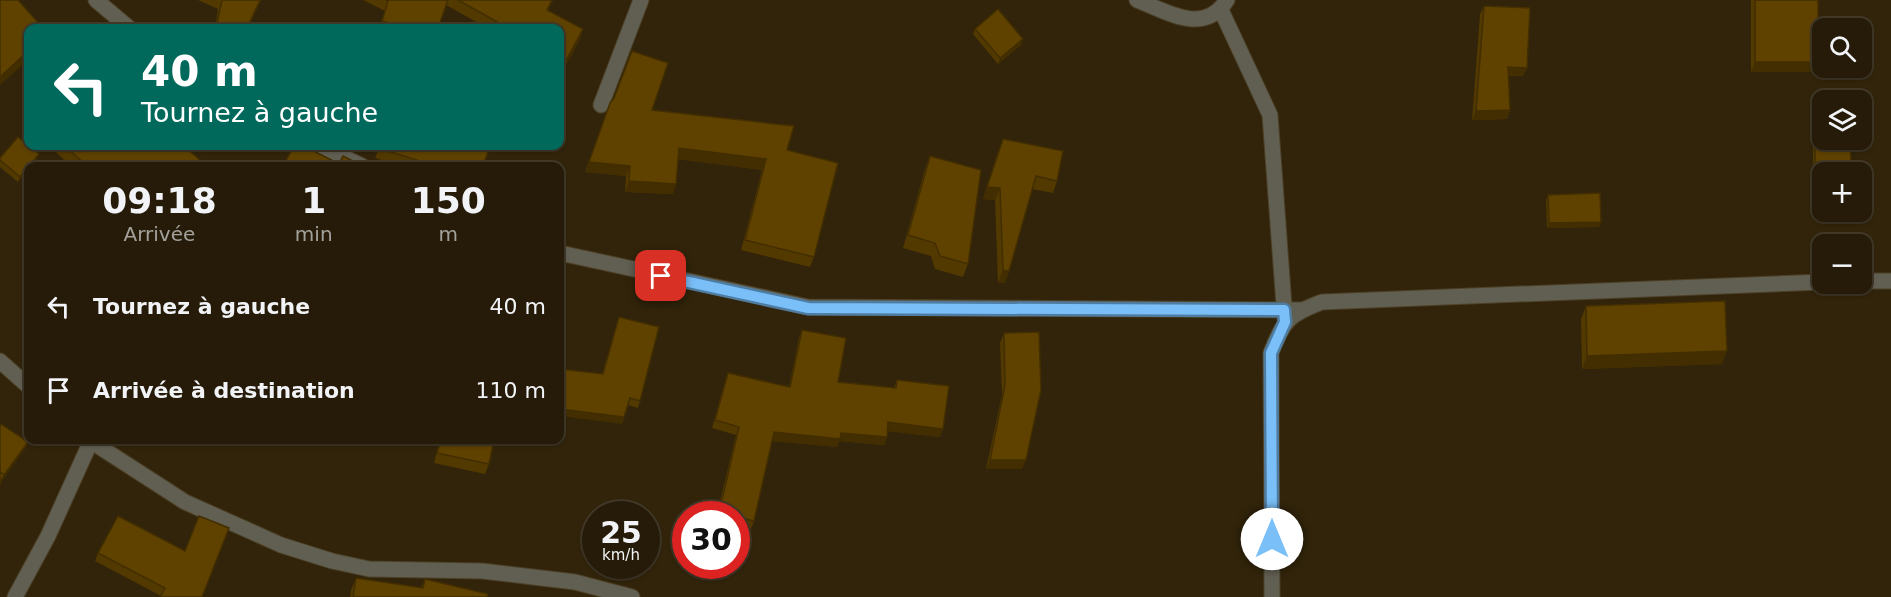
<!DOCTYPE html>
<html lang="fr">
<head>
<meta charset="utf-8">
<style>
	body { margin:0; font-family:"DejaVu Sans",sans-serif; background:#312816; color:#f1f3f6; height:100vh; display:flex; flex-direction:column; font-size:22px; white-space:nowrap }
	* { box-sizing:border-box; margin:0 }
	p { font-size:20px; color:#a3a19c }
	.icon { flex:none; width:33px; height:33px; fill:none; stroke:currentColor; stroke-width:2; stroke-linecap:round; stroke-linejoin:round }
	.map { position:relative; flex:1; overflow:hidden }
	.side { position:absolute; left:24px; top:162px; width:540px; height:282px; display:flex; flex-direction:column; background:#251b08; border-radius:12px; box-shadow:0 2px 4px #0004,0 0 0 2px #423929 }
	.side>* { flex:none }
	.hud { position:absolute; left:24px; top:24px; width:540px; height:126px; border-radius:12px; box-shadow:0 2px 4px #0004,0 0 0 2px #423929; background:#00695c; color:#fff; overflow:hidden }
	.buttons { position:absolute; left:1812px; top:18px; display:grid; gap:12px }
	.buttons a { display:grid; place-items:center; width:60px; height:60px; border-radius:12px; background:#251b08; box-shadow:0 2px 4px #0004,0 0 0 2px #423929; font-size:30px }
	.speed { position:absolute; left:582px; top:501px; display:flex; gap:12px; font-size:30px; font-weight:700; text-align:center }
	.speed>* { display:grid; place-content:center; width:78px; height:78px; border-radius:50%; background:#251b08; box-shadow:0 2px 4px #0004,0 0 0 2px #423929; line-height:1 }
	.speed small { font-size:15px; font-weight:400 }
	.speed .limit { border:9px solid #d22; background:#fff; color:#111 }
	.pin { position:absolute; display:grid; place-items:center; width:51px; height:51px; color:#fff; margin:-26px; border-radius:12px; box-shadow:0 3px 9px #0006 }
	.me { position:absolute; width:66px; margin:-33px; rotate:0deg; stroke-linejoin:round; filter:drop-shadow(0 0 4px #0008) }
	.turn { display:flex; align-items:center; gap:21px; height:126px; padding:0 18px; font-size:27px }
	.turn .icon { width:78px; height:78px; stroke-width:2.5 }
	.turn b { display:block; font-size:42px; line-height:51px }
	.eta { display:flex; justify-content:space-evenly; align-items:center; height:102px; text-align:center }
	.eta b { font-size:36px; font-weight:800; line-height:42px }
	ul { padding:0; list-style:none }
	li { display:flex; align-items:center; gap:18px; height:84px; padding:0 18px }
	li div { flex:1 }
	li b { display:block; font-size:22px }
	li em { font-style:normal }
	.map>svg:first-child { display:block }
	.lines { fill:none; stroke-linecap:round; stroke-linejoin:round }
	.street-casing { stroke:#4c4027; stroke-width:17 }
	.street { stroke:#615f52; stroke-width:15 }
	.wall { fill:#523900 }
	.shaded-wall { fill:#422e00 }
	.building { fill:#5f4200; stroke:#422e00; stroke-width:1.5 }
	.route-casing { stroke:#4f7ca1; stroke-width:15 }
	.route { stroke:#7abff8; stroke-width:10 }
</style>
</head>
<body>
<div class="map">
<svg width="1891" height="597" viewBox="0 0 1891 597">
	<rect width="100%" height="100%" fill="#31240a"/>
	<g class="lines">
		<defs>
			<g id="street">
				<polyline points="96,0 129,28"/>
				<path d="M 1137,0 C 1168,12 1204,36 1227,0"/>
				<polyline points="1221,10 1270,115 1285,319"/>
				<polyline points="601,105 641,0"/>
				<polyline points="321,146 362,166"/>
				<polyline points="560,253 808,307 1301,310"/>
				<polyline points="1862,281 1891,281"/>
				<polyline points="0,361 28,386"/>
				<polyline points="89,440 185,502 281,545 332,561 369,569 482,571 533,577 575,582 632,597"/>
				<polyline points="15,597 48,536 91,441"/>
				<path d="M 1272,597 L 1271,353 C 1283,320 1290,314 1322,302 L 1822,282"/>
			</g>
		</defs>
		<use href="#street" class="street-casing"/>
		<use href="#street" class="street"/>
	</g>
	<g class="wall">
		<polygon points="198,0 261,0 248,28 215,28 218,9"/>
		<polygon points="363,0 553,0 548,10 580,39 560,76 560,28 487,28 446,5 438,28 379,28 385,11"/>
		<polygon points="1751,0 1818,0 1818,62 1815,72 1751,72"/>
		<polygon points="1484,6 1527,68 1523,76 1509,76 1510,110 1507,119 1472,120 1480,14"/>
		<polygon points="975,29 1021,45 998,64 973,34"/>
		<polygon points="614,98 787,150 814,257 810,267 741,250 762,170 678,159 673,194 625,192 626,176 585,172 610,103"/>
		<polygon points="1815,134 1851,161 1849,166 1813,168 1813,140"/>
		<polygon points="49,146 184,146 201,166 71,166"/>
		<polygon points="380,146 483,166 402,166 375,158"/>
		<polygon points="998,151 1057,181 1053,193 1032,189 1009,271 1005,283 998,283 995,200 983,199"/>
		<polygon points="930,156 968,264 963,277 935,269 931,256 903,248 925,169"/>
		<polygon points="0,158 37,159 31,166 28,166 18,182 0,167"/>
		<polygon points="1548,195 1599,227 1547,228 1546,200"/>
		<polygon points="1586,306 1722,364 1582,369 1581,319"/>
		<polygon points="619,317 640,401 638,408 628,405 622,424 602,374"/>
		<polygon points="802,330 838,382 894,388 897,380 940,437 888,431 887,437 884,445 839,441 837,447 772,441 754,521 751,529 736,526 736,514 717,514 736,435 712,428 725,381 728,373 789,387 799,338"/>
		<polygon points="1004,333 1022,469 986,469 1002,395 1000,343"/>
		<polygon points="440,440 494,440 489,464 485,474 434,463"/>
		<polygon points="229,528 161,596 95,561 98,553 185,551"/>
		<polygon points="356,578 421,588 425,579 487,597 350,597 351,590"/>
	</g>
	<g class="shaded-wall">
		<polygon points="583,29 580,39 560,76 562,68"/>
		<polygon points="1023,39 1021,45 998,64 1000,58"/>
		<polygon points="28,51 28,60 0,85 0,77"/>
		<polygon points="1755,62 1818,62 1815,72 1751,72"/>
		<polygon points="1508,67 1527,68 1523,76 1505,75"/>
		<polygon points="1510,110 1507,119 1472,120 1476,111"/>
		<polygon points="679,148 766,159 762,170 675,159"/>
		<polygon points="39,154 37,159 31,166 29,166"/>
		<polygon points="1851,161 1849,166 1813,168 1815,162"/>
		<polygon points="589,162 630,166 626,176 585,172"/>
		<polygon points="28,167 28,170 18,182 20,177"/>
		<polygon points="629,181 676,184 673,194 625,192"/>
		<polygon points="987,187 1000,188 995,200 983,199"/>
		<polygon points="1601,222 1599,227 1547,228 1549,223"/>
		<polygon points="1003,270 1009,271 1005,283 998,283"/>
		<polygon points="1727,351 1722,364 1582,369 1587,356"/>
		<polygon points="560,409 624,417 622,424 560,416"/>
		<polygon points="888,422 943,429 940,437 885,431"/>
		<polygon points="774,432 841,433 887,437 884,445 839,441 837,447 771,441"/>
		<polygon points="28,442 26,447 2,481 0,486 0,483 2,478"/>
		<polygon points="990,460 1026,460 1022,469 986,469"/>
	</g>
	<g class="building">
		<polygon points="0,0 18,0 43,28 28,28 28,51 0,77"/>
		<polygon points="222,0 260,0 247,28 216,28"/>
		<polygon points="386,0 448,0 438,28 390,28 392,24 382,21 388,1"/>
		<polygon points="458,0 552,0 547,10 583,29 562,68 560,67 560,28 508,28"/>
		<rect x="1755" y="0" width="63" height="62"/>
		<polygon points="1484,6 1530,8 1527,68 1508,67 1510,110 1476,111"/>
		<polygon points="998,9 1023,39 1000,58 975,29"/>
		<polygon points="632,51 668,63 652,110 794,126 787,150 838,163 814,257 745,240 766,159 679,148 676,184 629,181 630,166 589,162 610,103 614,98"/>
		<polygon points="1815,134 1822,134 1822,140 1850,140 1851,161 1815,162"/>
		<polygon points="18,137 39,154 20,177 0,160 0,158"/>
		<polygon points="1003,139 1063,151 1057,181 1036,176 1009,271 1003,270 1000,188 987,187"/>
		<polygon points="65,146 184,146 203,163 199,166 87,166"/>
		<polygon points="294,146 304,146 339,164 343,156 363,166 283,166"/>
		<polygon points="380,146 490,146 483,166 436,166 378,148"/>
		<polygon points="930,156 981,170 968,264 940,256 935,243 908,235"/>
		<polygon points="1600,193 1601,222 1549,223 1548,195"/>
		<polygon points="1725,301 1727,351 1587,356 1586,306"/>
		<polygon points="619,317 659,327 640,401 630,398 624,417 560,409 560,369 603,374"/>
		<polygon points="802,330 846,338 838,382 896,388 897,380 949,386 943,429 888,422 887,437 841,433 840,439 774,432 754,521 736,517 736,514 727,514 719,513 739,427 715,420 728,373 790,387"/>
		<polygon points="1039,332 1041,390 1026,460 990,460 1005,385 1004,333"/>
		<polygon points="1,424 28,442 4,475 0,472 0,426"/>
		<polygon points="441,440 494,440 489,464 437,453"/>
		<polygon points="0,472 4,475 0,483"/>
		<polygon points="118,516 185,551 199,516 229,528 202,597 160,597 165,588 98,553"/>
		<polygon points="356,578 423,588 425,579 488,594 487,597 353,597"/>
	</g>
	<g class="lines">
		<defs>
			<polyline id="route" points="661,276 808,308 1284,310 1285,322 1271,353 1272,539"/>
		</defs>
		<use href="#route" class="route-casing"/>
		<use href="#route" class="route"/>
	</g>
</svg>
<div class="buttons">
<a><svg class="icon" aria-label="search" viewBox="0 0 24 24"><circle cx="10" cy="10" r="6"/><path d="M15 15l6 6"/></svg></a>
<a><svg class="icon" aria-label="layers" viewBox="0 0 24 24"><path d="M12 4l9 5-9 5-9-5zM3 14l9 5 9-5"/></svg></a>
<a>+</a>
<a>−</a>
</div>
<div class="speed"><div>25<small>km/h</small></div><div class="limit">30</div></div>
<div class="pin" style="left:661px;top:276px;background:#d93025"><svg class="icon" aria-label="arrive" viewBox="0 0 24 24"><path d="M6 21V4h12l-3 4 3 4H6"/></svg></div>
<svg class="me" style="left:1272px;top:539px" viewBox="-20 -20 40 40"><circle r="19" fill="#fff"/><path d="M0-13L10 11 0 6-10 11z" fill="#7abff8"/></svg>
<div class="hud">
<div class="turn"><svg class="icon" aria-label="left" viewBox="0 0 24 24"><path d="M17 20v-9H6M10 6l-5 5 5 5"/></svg><div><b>40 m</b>Tournez à gauche</div></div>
</div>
<section class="side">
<div class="eta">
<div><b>09:18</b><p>Arrivée</p></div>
<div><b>1</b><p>min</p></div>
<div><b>150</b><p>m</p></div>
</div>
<ul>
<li><svg class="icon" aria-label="left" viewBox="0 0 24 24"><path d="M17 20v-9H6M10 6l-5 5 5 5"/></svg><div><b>Tournez à gauche</b></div><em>40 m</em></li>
<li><svg class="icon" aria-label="arrive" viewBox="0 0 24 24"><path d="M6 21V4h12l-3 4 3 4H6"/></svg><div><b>Arrivée à destination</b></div><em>110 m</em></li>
</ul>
</section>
</div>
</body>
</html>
